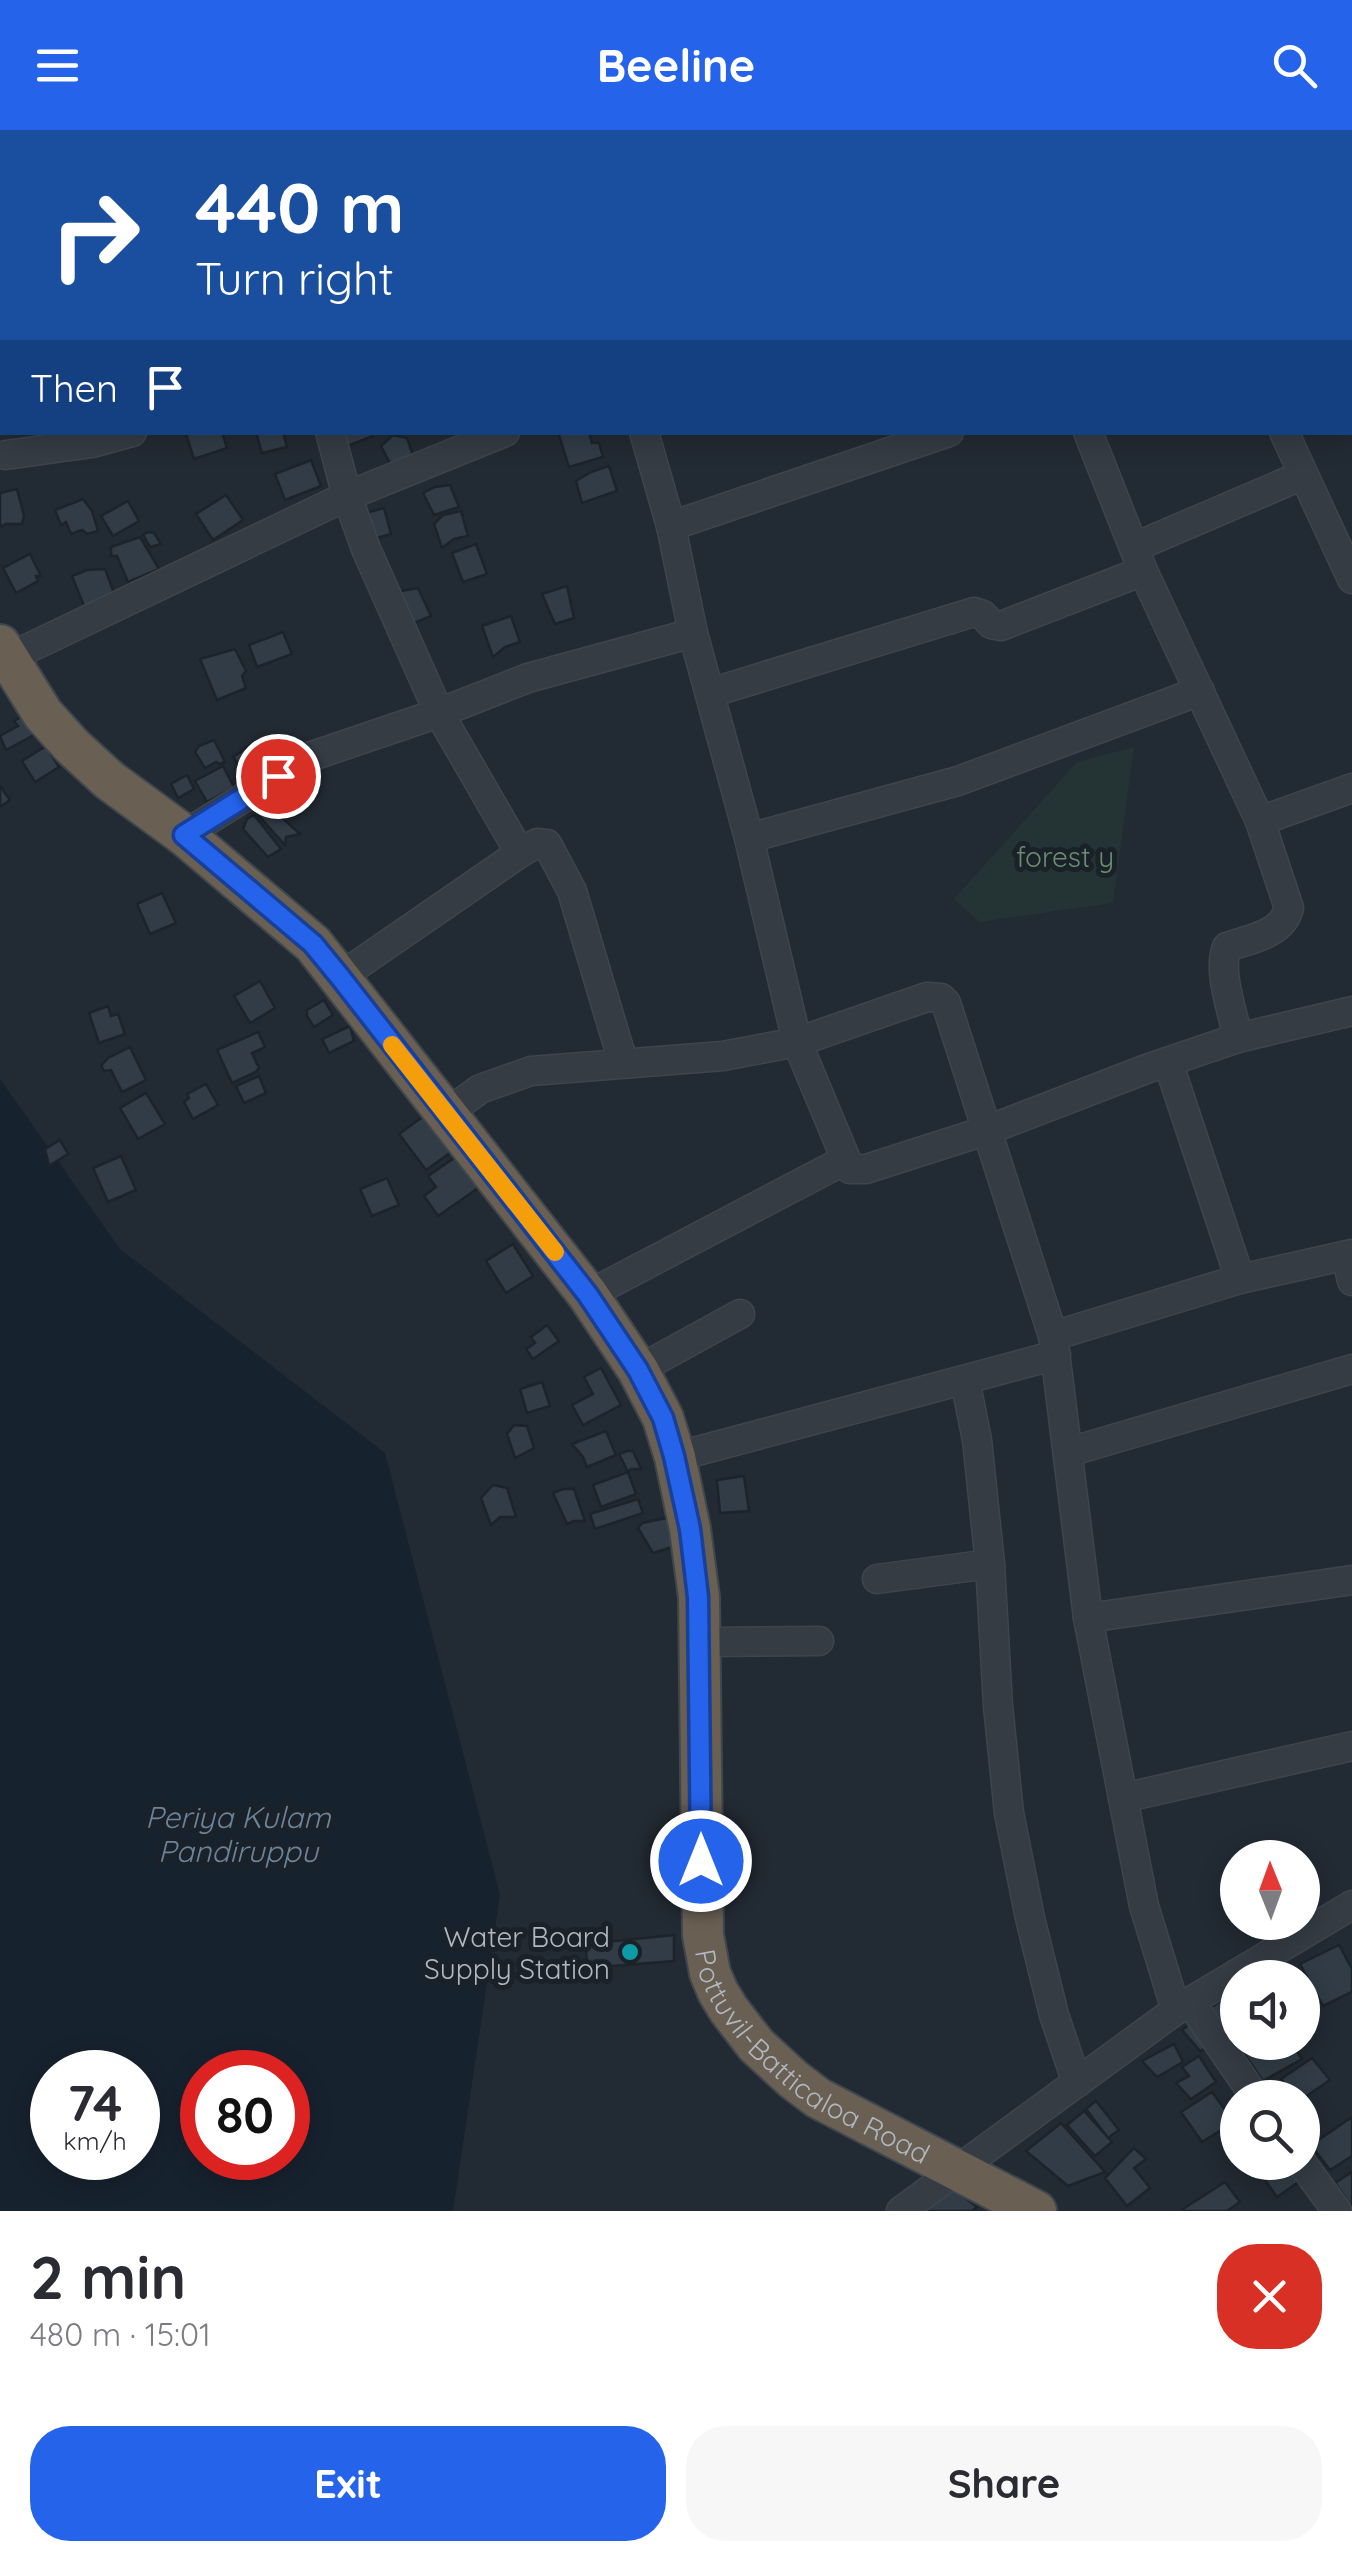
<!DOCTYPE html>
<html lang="en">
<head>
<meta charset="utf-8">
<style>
	body { margin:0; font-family:Quicksand,sans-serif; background:#f7f7f7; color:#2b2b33; height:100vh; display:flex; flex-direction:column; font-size:38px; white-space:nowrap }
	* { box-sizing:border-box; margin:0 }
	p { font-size:32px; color:#7c7c81 }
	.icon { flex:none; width:55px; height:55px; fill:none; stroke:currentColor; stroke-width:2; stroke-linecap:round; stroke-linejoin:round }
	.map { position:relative; height:2081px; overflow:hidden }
	.details { display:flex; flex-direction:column; background:#fff; flex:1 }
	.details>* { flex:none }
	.banner { position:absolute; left:0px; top:0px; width:1352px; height:305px; box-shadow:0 5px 25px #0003; background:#1a4fa0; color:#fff; overflow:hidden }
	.needle { width:65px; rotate:359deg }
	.controls { position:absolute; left:1220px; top:1710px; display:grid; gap:20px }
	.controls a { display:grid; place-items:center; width:100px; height:100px; border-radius:50%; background:#fff; box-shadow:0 5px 25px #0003; font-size:50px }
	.speed { position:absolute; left:30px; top:1920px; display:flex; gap:20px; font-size:50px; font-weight:700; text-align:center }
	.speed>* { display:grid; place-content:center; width:130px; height:130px; border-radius:50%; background:#fff; box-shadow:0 5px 25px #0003; line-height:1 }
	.speed small { font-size:25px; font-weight:400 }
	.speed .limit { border:15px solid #d22; background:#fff; color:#111 }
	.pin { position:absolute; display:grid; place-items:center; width:85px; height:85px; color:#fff; margin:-42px; border:5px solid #fff; border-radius:50%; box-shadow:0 2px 10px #0007 }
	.me { position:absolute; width:110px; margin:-55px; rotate:0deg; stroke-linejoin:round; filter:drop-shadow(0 0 8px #0008) }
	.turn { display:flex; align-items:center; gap:35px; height:210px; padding:0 30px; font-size:45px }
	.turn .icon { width:130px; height:130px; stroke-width:2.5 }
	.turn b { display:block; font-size:70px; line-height:85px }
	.then { display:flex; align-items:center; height:95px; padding:0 30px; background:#0003; gap:20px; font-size:38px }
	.round { display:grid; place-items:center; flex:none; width:105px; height:105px; border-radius:40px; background:#f7f7f7 }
	.overview { display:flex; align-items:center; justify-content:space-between; height:170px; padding:0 30px }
	h1 { font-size:60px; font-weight:800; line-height:75px }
	.button { display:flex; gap:20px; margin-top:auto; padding:20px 30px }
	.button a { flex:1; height:115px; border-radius:40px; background:#2563eb; color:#fff; font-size:40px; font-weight:800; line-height:115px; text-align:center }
	.button a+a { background:#f7f7f7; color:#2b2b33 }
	header { display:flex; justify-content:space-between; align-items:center; height:130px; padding:0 30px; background:#2563eb; color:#fff; font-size:45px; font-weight:800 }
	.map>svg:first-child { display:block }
	.green { fill:#243334 }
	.water { fill:#17222f; fill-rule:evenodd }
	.building { fill:#313c46; stroke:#1c232a; stroke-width:2.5 }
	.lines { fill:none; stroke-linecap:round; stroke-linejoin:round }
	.minor-casing { stroke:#3e454d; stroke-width:31 }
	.highway-casing { stroke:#3f474e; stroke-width:44 }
	.minor { stroke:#353c44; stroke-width:28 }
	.highway { stroke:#695f53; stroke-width:40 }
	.route-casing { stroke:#184099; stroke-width:25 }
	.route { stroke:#2563eb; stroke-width:18 }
	.slow { stroke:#f59e0b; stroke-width:18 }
	.culture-dot { fill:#0f9aa8; stroke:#1a2128; stroke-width:4 }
	.labels { text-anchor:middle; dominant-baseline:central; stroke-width:10; stroke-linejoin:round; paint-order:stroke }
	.park-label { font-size:28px; fill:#6a8d70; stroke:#1a2128 }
	.poi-label { font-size:28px; fill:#afb7c1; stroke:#1a2128; text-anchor:end }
	.street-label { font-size:28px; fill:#afb7c1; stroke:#1a2128 }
	.water-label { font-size:30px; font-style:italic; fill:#6c849b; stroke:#1a2128 }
</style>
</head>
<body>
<header><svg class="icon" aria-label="menu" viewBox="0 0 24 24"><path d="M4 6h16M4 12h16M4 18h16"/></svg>Beeline<svg class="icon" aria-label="search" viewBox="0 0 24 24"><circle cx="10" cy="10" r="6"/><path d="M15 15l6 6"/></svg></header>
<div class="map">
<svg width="1352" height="2081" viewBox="0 0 1352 2081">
	<rect width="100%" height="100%" fill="#222a33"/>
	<polygon class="green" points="1134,617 1113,773 980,792 954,769 1077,632"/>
	<path class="water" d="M 0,949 L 120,1119 L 385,1323 L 500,1765 L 453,2081 L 0,2081 ZM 52,1942 L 138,1942 L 138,2028 L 52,2028 ZM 202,1942 L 288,1942 L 288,2028 L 202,2028 Z"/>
	<g class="building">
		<rect x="0" y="247" width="2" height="45"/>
		<polygon points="192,302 222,302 227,318 194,329 186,304"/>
		<polygon points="256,302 283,302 287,317 262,323"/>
		<polygon points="338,302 372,302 373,306 345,317"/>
		<polygon points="558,302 589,302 592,313 599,313 603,327 569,337"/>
		<polygon points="393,305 407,308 414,328 392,337 381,316"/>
		<polygon points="311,330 321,356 285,370 275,344"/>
		<polygon points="609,336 617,361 582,373 576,351 591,342"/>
		<polygon points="450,355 459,377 434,385 423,363 435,357"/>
		<polygon points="17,359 24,386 22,394 6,394 0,397 0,363"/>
		<polygon points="226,365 243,390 213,410 196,384"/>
		<polygon points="83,369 92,381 98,401 87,404 82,400 71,404 66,392 61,395 55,380"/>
		<polygon points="128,371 139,391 113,406 101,386"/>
		<polygon points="384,378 391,404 370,410 362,384"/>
		<polygon points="461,381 468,406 454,409 442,418 434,394 443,385"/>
		<polygon points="148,402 154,403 161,414 150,417 143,405"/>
		<polygon points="140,407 159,439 128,452 117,426 111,426 111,417"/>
		<polygon points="476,414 487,444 463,452 452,423"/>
		<polygon points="30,424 41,446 36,446 38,451 16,463 3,438"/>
		<polygon points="105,439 114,463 86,481 72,446 87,440"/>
		<polygon points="567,456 574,488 555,494 542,464"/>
		<polygon points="418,458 431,486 409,495 395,462"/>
		<polygon points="511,486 520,512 505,517 493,527 482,496"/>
		<polygon points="283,502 292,524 257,537 249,515"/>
		<polygon points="235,519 246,541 242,546 246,558 217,570 200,529"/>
		<polygon points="23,586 34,605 6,620 0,606 18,596 14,591"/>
		<polygon points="214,610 225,632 220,634 216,632 205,638 195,622 199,616"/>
		<polygon points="253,613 266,632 245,645 233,627"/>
		<polygon points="46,616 59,637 35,652 22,631"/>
		<polygon points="223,636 234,657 207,672 195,651"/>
		<polygon points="187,645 194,659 178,668 171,654"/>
		<polygon points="294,651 305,669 284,683 276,678 276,673 280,670 272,666"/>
		<polygon points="0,656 10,670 0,677"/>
		<polygon points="259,677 270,677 300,704 286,707 285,715 259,686"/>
		<polygon points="254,685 281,719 268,727 243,699 247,689"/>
		<polygon points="162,763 176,793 150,804 137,774"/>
		<polygon points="260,851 275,878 250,893 234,866"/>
		<polygon points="324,870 333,885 314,897 307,886 307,880"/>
		<polygon points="108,876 111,886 118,884 125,904 99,913 89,883"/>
		<polygon points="350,896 354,911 329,923 322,909"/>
		<polygon points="258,902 265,917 252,923 259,938 256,942 232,953 217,920"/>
		<polygon points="130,917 146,950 122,962 111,940 104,941 101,936 108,928"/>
		<polygon points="259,946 266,963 244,973 236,956"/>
		<polygon points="206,954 218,975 193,989 184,972 189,968 187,964"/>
		<polygon points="146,963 165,994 138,1009 120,978"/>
		<polygon points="428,983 454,1020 426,1040 399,1004"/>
		<polygon points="60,1010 68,1024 49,1036 45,1019"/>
		<polygon points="121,1026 136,1060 108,1072 93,1038"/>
		<polygon points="457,1026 481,1056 438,1086 424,1066 436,1057 428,1046"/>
		<polygon points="387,1048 399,1075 372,1086 360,1059"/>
		<polygon points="513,1114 533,1146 506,1163 486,1131"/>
		<polygon points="547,1195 559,1211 533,1229 526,1219 535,1213 531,1207"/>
		<polygon points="601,1238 621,1275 583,1295 572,1275 593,1264 584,1247"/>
		<polygon points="542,1252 550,1276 527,1283 520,1259"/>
		<polygon points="514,1295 527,1296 534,1318 515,1328 507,1304"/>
		<polygon points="606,1301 616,1325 587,1337 583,1327 572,1314"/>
		<polygon points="627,1321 633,1321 641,1339 631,1339 628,1342 619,1324"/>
		<polygon points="628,1342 636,1364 601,1377 593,1355"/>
		<polygon points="744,1346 749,1381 720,1383 717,1350"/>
		<polygon points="493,1355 507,1358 516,1387 500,1387 491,1395 481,1368"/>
		<polygon points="563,1359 574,1359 585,1391 574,1391 567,1394 553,1363"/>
		<polygon points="638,1369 643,1383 595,1399 590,1384"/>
		<polygon points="666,1388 668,1392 673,1392 679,1415 653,1423 638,1398 642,1393"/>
		<polygon points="674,1805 674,1831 587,1838 586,1814"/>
		<polygon points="1339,1815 1352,1839 1352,1862 1323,1876 1300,1834"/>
		<polygon points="1295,1837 1301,1848 1275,1848"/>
		<polygon points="1302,1850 1317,1873 1302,1880"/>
		<polygon points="1238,1860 1238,1912 1242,1912 1236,1916 1202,1883"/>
		<polygon points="1196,1890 1213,1915 1200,1921 1182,1900"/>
		<polygon points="1269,1912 1291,1912 1302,1929 1263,1951 1245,1925"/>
		<polygon points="1174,1914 1183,1932 1157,1947 1142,1931"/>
		<polygon points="1199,1926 1216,1952 1191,1969 1176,1953 1189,1946 1182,1937"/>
		<polygon points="1312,1928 1330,1950 1302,1969 1302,1968 1295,1968 1281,1949"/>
		<polygon points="1212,1962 1234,1992 1202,2012 1181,1982"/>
		<polygon points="1096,1971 1119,2000 1108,2008 1086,1979"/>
		<polygon points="1084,1981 1112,2012 1095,2026 1067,1995"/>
		<polygon points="1352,1987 1352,2026 1330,2040 1311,2015"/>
		<polygon points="1061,1993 1105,2042 1068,2056 1026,2021"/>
		<polygon points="1134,2018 1146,2029 1134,2038 1150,2058 1127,2076 1105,2048"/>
		<polygon points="1275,2032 1288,2032 1300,2051 1277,2067 1260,2043"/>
		<polygon points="1352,2042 1352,2077 1335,2053"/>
		<polygon points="1225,2052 1240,2072 1227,2081 1184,2081 1183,2079"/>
		<polygon points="954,2059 977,2077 972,2081 913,2081"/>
	</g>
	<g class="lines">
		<defs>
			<g id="minor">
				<polyline points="248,0 248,2"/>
				<polyline points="980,0 981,2"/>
				<polyline points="82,2 90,0"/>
				<polyline points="647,2 651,0"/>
				<polyline points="918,2 924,0"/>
				<polyline points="1194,2 1199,0"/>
				<polyline points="0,29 2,28"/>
				<polyline points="0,158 2,157"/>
				<polyline points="330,302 347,366 366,419 439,583 520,723"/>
				<polyline points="644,302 671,396 693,503 749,708 797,912 850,1039 866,1039 988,1000 1149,938 1238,908 1352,881"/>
				<path d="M 1088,302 L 1143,441 L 1260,691 L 1289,778 C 1282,805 1250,809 1227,817 C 1217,840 1233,883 1238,908"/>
				<polyline points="1284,302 1352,449"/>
				<polyline points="6,325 92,313 132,302"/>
				<polyline points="671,396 949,302"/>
				<polyline points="1135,417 1303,345"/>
				<polyline points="8,528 347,366 505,302"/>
				<polyline points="710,563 974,482 983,485 991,494 1001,496 1143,441"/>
				<polyline points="1260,691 1352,658"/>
				<polyline points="184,705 309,627 439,583 528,548 693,503"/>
				<polyline points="749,708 958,651 1200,561"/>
				<polyline points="340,847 520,723 537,713 547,714 572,761 623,932"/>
				<polyline points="1168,932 1240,1149"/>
				<polyline points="446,984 480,959 531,941 723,926 797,912 927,867 941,868 946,873 1053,1206 1088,1488 1144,1776 1176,1880"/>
				<polyline points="1346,1126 1352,1151"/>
				<polyline points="588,1165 845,1030"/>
				<polyline points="1053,1206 1240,1149 1352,1124"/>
				<polyline points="638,1240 740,1184"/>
				<polyline points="965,1250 977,1310 990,1434 998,1576 1009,1683 1030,1788 1054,1885 1077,1953"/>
				<polyline points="1069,1322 1352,1239"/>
				<polyline points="675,1327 1056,1225"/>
				<polyline points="877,1449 990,1434"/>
				<polyline points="1088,1488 1352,1450"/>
				<polyline points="699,1512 819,1511"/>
				<polyline points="1123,1668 1352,1616"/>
				<polyline points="1190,1872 1256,1968"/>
				<polyline points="1301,2032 1337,2081"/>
				<polyline points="901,2081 1176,1880 1352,1775"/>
			</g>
			<g id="highway">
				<path id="s1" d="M 0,515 L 43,584 L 72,616 L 109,650 L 184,705 L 313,814 L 588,1165 L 638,1240 L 663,1288 L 675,1327 L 690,1399 L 699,1467 L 703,1805 L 710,1843 L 718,1862 L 729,1880 L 756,1915 L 793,1949 L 818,1968 L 1036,2081"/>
			</g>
		</defs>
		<use href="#minor" class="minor-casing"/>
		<use href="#highway" class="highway-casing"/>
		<use href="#minor" class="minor"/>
		<use href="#highway" class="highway"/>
	</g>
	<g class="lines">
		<defs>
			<polyline id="route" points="278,646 184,705 313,814 340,847 588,1165 638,1240 663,1288 674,1326 690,1399 698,1467 701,1731"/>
		</defs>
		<use href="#route" class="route-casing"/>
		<use href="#route" class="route"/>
		<polyline class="slow" points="392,915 555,1122"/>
	</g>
	<circle class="culture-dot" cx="630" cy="1822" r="10"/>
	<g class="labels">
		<g class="park-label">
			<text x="1065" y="726">forest y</text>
		</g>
		<g class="poi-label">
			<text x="610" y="1806">Water Board<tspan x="610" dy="32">Supply Station</tspan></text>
		</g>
		<g class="street-label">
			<text stroke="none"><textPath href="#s1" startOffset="1720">Pottuvil-Batticaloa Road</textPath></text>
		</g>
		<g class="water-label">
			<text x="238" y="1687">Periya Kulam<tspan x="238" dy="34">Pandiruppu</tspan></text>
		</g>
	</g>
</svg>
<div class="controls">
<a><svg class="needle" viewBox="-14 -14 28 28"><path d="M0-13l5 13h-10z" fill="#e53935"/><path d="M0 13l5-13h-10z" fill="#7c7c81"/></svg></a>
<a><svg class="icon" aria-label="sound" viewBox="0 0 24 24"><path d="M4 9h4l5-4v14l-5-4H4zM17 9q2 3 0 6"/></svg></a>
<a><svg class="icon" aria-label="search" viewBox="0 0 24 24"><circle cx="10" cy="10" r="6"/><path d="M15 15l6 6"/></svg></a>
</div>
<div class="speed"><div>74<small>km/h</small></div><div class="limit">80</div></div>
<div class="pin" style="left:278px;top:646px;background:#d93025"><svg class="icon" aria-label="arrive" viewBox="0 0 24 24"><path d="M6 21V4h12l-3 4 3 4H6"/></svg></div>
<svg class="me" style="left:701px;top:1731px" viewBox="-20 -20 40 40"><circle r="17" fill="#2563eb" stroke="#fff" stroke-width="3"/><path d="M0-11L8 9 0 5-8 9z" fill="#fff"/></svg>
<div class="banner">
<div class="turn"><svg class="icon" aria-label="right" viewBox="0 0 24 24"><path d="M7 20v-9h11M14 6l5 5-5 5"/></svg><div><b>440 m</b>Turn right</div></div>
<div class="then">Then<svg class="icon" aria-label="arrive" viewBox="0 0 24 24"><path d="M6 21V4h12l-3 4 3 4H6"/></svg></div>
</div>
</div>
<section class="details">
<div class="overview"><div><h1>2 min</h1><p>480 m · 15:01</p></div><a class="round" style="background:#d93025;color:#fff"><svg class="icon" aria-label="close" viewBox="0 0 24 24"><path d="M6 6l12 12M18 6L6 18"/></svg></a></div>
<div class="button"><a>Exit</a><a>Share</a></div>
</section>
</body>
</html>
